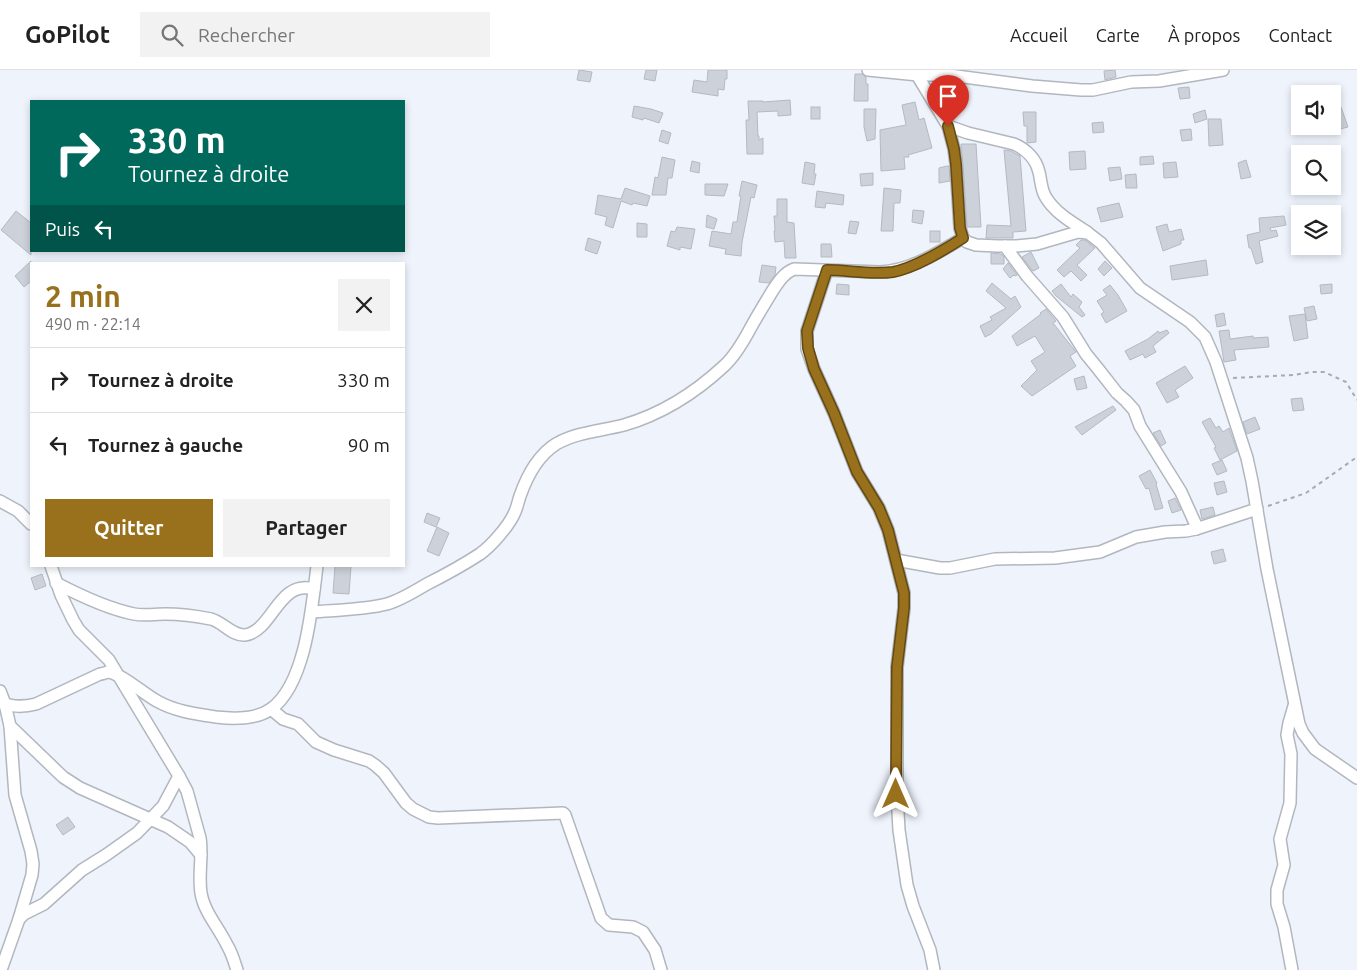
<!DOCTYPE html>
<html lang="fr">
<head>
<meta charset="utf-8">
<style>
	body { margin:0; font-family:Ubuntu,sans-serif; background:#f2f2f2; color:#222; height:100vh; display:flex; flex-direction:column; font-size:19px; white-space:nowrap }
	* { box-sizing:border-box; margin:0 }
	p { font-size:16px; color:#767676 }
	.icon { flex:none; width:28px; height:28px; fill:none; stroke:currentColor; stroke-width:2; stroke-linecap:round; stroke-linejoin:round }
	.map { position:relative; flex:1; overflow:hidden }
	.panel { position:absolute; left:30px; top:192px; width:375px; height:305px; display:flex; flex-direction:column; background:#fff; border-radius:0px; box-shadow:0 2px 8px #0003 }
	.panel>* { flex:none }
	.guide { position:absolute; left:30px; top:30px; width:375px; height:152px; border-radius:0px; box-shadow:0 2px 8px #0003; background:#00695c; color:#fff; overflow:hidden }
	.buttons { position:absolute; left:1291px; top:15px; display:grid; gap:10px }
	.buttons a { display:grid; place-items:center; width:50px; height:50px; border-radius:0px; background:#fff; box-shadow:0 2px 8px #0003; font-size:25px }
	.pin { position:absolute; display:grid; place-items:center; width:42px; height:42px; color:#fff; margin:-51px -21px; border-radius:50% 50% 50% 0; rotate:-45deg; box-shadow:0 0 5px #0007 }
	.pin .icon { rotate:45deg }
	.me { position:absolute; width:55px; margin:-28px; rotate:0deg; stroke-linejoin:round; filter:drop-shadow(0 0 4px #0008) }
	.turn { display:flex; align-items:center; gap:18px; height:105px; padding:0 15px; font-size:22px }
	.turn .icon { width:65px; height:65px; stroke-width:2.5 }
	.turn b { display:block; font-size:35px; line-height:42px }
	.then { display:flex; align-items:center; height:48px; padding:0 15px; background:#0003; gap:10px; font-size:19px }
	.round { display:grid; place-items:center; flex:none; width:52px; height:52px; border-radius:0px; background:#f2f2f2 }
	.overview { display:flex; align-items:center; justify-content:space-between; height:85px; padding:0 15px }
	h1 { font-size:30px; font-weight:600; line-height:38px; color:#99701c }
	.cta { display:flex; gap:10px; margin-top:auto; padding:10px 15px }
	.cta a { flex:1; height:58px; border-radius:0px; background:#99701c; color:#fff; font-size:20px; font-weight:600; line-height:58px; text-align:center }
	.cta a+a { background:#f2f2f2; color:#222 }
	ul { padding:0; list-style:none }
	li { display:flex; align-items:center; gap:15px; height:65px; padding:0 15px; border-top:1px solid #e0e0e0 }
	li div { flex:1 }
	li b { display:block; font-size:19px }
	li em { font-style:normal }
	header { display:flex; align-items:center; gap:30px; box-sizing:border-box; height:70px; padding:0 25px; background:#fff; border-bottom:1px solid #e0e0e0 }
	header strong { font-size:24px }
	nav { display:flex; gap:28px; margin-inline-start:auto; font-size:18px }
	.search { width:350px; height:45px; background:#f2f2f2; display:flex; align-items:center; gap:12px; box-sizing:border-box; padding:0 18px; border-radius:0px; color:#767676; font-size:19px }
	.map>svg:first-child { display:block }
	.building { fill:#cdd2da; stroke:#b5bac2 }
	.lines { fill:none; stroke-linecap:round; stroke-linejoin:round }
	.street-casing { stroke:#b2b7bf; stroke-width:14 }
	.path { stroke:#a7abb2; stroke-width:2; stroke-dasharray:4 4; stroke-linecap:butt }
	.street { stroke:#fff; stroke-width:11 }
	.route-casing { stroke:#634912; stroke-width:12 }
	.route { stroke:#99701c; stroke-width:9 }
</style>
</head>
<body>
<header>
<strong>GoPilot</strong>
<div class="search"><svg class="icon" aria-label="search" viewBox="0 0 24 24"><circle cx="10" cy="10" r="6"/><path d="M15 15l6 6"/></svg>Rechercher</div>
<nav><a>Accueil</a><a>Carte</a><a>À propos</a><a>Contact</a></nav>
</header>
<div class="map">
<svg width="1357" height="900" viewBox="0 0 1357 900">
	<rect width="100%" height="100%" fill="#eef3fc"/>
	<g class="building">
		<polygon points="579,0 592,2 590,12 577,10"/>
		<polygon points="646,0 657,0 655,11 644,9"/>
		<polygon points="708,0 727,0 727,9 725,9 724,20 718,19 718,26 692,22 694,10 707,12"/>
		<polygon points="1115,0 1116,7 1105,10 1104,1"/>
		<polygon points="855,4 862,4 866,7 866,14 868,14 868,31 854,31"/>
		<polygon points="944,16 959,16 960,35 945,36"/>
		<polygon points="1189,17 1190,28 1180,29 1178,18"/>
		<polygon points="790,30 791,45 778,46 778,41 757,42 758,66 759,66 759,70 763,68 763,84 747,84 746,50 749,50 748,31 763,31 763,32"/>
		<polygon points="915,32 919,50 924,48 932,78 908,85 909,87 904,87 905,99 881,101 880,60 906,55 902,35"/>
		<polygon points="634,36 651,39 663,43 659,53 644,48 643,50 632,47"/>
		<rect x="811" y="37" width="9" height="12"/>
		<polygon points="1341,37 1348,57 1336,60 1332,49 1332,39"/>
		<polygon points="864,39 876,39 875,69 867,71 864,57"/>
		<polygon points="1205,40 1207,49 1195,53 1193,44"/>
		<polygon points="1023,42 1036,42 1036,72 1027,73 1027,56 1024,56"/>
		<polygon points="1208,49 1221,49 1223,75 1209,76"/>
		<polygon points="1103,52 1104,62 1093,63 1092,53"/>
		<polygon points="1191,59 1192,70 1182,71 1180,60"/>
		<polygon points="662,60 671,63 668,74 659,71"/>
		<polygon points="961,74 976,74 981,157 967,157 963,94"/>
		<polygon points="1004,80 1011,81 1020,86 1026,161 1013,162 1013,168 986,168 987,155 1011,156"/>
		<polygon points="1085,81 1086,99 1070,100 1069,82"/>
		<polygon points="1153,86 1154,94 1140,95 1140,87"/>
		<polygon points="662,87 675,90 672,108 668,108 666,125 652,125 655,107 658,108"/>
		<polygon points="1246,90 1251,107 1241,109 1238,93"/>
		<polygon points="692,91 700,93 699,103 690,101"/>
		<polygon points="805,92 815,94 814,104 816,104 814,115 802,113"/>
		<polygon points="1176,92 1178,107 1164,108 1163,93"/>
		<polygon points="947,96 949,96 950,111 939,113 939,98"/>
		<polygon points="1120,97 1122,109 1110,111 1108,98"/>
		<polygon points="873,103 873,115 861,116 860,104"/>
		<polygon points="1136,104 1137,118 1126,118 1125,105"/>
		<polygon points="742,111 757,115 754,128 751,127 742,172 741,186 725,184 726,179 709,176 712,161 731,164 733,152 737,152 741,126 739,126"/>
		<polygon points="705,114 728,114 724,126 705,125"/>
		<polygon points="625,118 650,126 647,136 633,133 632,135 621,131 613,158 605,155 607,147 595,144 598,125 621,129"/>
		<polygon points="884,118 901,120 900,133 894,133 893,161 881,161"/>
		<polygon points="817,121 844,125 843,135 826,133 825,138 815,137"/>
		<polygon points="777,129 787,129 787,152 794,153 796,188 785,188 784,171 775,172 774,161 775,161 774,146 777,146"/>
		<polygon points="1119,133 1123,147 1101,152 1097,138"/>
		<polygon points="913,140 924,141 922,154 912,152"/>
		<polygon points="16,141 31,153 31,185 1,160"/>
		<polygon points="707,145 717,149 714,159 706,157"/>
		<polygon points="1284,146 1286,155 1270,158 1271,161 1276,160 1278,166 1259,171 1263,192 1256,194 1251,178 1249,178 1247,165 1260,162 1259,148"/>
		<polygon points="850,151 859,152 856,164 848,163"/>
		<polygon points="637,153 647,154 647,167 637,167"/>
		<polygon points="1167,154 1169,162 1181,159 1184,170 1181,170 1181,174 1163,181 1156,157"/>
		<polygon points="677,157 695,159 691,179 680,177 680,180 667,176 671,161 675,162"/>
		<rect x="930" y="161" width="10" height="11"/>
		<polygon points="588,168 601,172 597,184 585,180"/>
		<polygon points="1081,170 1085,170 1095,178 1077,195 1087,205 1081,211 1071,201 1064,207 1057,200 1080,178 1076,175"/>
		<polygon points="821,174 831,174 832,187 821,187"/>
		<polygon points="1031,182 1039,198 1033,201 1022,187"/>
		<polygon points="991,183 1001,184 1004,187 1004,194 991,194"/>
		<polygon points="1206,190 1208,205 1172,210 1170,196"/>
		<polygon points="31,191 31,211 24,217 15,206"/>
		<polygon points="1105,191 1112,198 1104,206 1098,199"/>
		<polygon points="1008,193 1017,205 1015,206 1014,205 1010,208 1003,199"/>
		<polygon points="762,195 776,197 775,205 769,213 759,212"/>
		<polygon points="992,213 1011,229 1015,226 1021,237 991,264 985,267 980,256 992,250 990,247 1006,238 986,221"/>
		<polygon points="837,214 849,215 849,225 836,224"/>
		<polygon points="1061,214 1071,227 1073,224 1082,232 1079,237 1085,245 1082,247 1056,226 1052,221"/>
		<polygon points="1332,214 1332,223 1321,224 1320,215"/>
		<polygon points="1110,215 1118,225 1127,241 1106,253 1101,244 1104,242 1097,231 1107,225 1103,220"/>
		<polygon points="1314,236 1317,249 1307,251 1304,238"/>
		<polygon points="1046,239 1056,251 1053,253 1076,282 1070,286 1076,296 1032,326 1021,316 1037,300 1031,291 1045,282 1035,266 1017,276 1012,266 1041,244 1040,243"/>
		<polygon points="1224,243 1226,255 1217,257 1215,245"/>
		<polygon points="1305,244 1308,268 1294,271 1289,246"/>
		<polygon points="1167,260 1169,263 1153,276 1156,282 1145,288 1143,284 1130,290 1125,281 1148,269 1158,261 1159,263"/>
		<polygon points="1229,260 1230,269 1253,266 1253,268 1268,267 1269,277 1234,280 1236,290 1224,292 1219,261"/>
		<polygon points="1185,296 1193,308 1175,320 1179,327 1167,333 1156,313"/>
		<polygon points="1084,306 1087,318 1077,320 1074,309"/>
		<polygon points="1302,328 1304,340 1293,341 1291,329"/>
		<polygon points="1113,336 1116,340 1082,365 1075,357"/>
		<polygon points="1255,347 1260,359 1247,364 1243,352"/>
		<polygon points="1210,348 1216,358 1219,356 1223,362 1229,358 1237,381 1220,390 1214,378 1216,377 1202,352"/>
		<polygon points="1160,360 1166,373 1161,376 1153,363"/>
		<polygon points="1222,390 1227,401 1217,405 1212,394"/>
		<polygon points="1150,400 1157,413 1156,414 1163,438 1155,440 1149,418 1146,419 1139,406"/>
		<polygon points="1224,411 1227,422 1217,425 1214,413"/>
		<polygon points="1175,428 1181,440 1172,443 1168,431"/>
		<polygon points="1213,437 1215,445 1202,449 1200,440"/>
		<polygon points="427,443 440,448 436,457 424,452"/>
		<polygon points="437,457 449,463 439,486 427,481"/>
		<polygon points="1223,479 1226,491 1214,494 1211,482"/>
		<polygon points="335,496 351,496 349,524 333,523"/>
		<polygon points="42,504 46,516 35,520 31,508"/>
		<polygon points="68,747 75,757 63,765 56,755"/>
	</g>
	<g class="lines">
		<defs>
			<g id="street">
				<polyline points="868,0 918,5 949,5 1032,16 1081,20 1093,20 1131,12 1159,11 1223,0"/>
				<polyline points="914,0 948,56 954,79 956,94 960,158 963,168 967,172 976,175 998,176 1016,176 1037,174 1078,162 1088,163 1101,173 1140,218 1190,252 1205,267 1216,292 1247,388 1252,411 1267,499 1299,654 1303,663 1315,679 1357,708"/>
				<path d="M 948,56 L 968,63 L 1014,74 C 1026,79 1036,89 1039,102 C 1041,110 1041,119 1045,126 C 1054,142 1071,152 1087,162"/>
				<polyline points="1005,176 1027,206 1063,247 1086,284 1099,300 1117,323 1126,331 1134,340 1140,356 1181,422 1195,453 1196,459 1257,439"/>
				<polyline points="827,200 807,261 807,279 814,299 834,343 857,402 879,438 888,460 904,523 904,538 897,597 897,724 899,760 907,815 913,836 930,880 934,900"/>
				<polyline points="0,431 18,441 31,454"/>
				<polyline points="896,490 940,498 950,498 995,489 1055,488 1100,482 1136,467 1165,462 1186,461 1196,459"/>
				<path d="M 51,496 L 61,525 L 73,550 L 79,560 L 109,590 L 179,706 L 187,721 L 200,768 C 203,786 198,805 201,823 C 204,842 219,858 227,875 C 232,883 234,891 237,900"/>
				<path d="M 56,513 C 79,525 109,539 134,544 C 144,546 155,544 165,544 C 180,544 196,546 211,549 C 223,552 232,566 245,565 C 273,561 278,509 314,519"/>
				<path d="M 312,542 C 336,540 363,540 387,534 C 401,530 415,521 427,514 C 445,505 463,495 480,484 C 491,476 508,457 514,444 C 517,438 518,432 520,426 C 527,406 537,386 556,374 C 577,362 601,361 624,355 C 662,344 696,322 724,296 C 735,286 743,272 750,259 C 757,246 765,233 773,220 C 779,211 784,203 794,199 L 880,202 C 910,201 937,183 963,168"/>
				<polyline points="0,621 5,634 10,656 15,725 31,781 33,794 32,805 19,849 1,900"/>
				<path d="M 0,632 C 11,637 24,637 36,634 L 100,604 C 101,604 106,603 107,602 C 120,602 145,625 157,631 C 174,641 196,644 216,647 C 233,649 257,649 271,639 C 306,614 312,536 317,496"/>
				<polyline points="271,639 283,649 298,654 316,672 334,680 369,691 375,695 384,703 406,733 413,739 429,747 438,748 563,743 565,745 601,848 609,855 633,857 643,862 655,880 661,900"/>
				<polyline points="10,656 63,707 80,718 168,757 190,772 201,785"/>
				<polyline points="19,849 24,844 44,834 82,800 106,785 137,763 163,736 179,706"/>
				<polyline points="1292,900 1284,857 1277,834 1277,820 1284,795 1280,769 1290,733 1291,684 1287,665 1289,653 1294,636"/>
			</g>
		</defs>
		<use href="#street" class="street-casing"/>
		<g class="path">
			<polyline points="1233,308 1293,305 1312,302 1324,302 1346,312 1357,330"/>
			<polyline points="1268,436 1306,423 1357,387"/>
		</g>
		<use href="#street" class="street"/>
	</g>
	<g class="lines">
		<defs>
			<path id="route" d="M 896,724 L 897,597 L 904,538 L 904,523 L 888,460 L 879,438 L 857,402 L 834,343 L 814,299 L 808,278 L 807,261 L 827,200 C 848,200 871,205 893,202 C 915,198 944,180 963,168 L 960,158 L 956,94 L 954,79 L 948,56"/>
		</defs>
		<use href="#route" class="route-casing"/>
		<use href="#route" class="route"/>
	</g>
</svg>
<div class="buttons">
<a><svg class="icon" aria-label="sound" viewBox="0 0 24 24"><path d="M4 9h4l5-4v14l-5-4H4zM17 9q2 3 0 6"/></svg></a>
<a><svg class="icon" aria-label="search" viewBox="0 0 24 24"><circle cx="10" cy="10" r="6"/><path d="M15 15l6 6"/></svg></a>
<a><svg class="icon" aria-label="layers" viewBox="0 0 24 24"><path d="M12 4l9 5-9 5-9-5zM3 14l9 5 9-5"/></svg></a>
</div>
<div class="pin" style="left:948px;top:56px;background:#d93025"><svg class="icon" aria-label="arrive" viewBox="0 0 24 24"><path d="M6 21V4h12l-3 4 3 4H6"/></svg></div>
<svg class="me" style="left:896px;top:724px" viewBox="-20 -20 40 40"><path d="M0-17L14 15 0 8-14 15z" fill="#99701c" stroke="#fff" stroke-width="4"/></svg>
<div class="guide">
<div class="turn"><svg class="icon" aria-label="right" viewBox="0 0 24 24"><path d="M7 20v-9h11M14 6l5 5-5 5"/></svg><div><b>330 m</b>Tournez à droite</div></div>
<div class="then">Puis<svg class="icon" aria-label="left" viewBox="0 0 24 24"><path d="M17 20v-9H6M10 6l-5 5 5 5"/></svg></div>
</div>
<section class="panel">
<div class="overview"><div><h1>2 min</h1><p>490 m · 22:14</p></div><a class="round"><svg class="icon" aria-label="close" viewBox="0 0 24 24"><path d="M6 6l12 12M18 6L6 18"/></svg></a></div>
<ul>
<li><svg class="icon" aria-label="right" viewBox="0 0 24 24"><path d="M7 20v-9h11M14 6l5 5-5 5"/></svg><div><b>Tournez à droite</b></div><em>330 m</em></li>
<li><svg class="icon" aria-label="left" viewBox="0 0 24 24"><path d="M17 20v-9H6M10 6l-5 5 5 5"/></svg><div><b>Tournez à gauche</b></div><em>90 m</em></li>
</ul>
<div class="cta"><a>Quitter</a><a>Partager</a></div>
</section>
</div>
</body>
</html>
